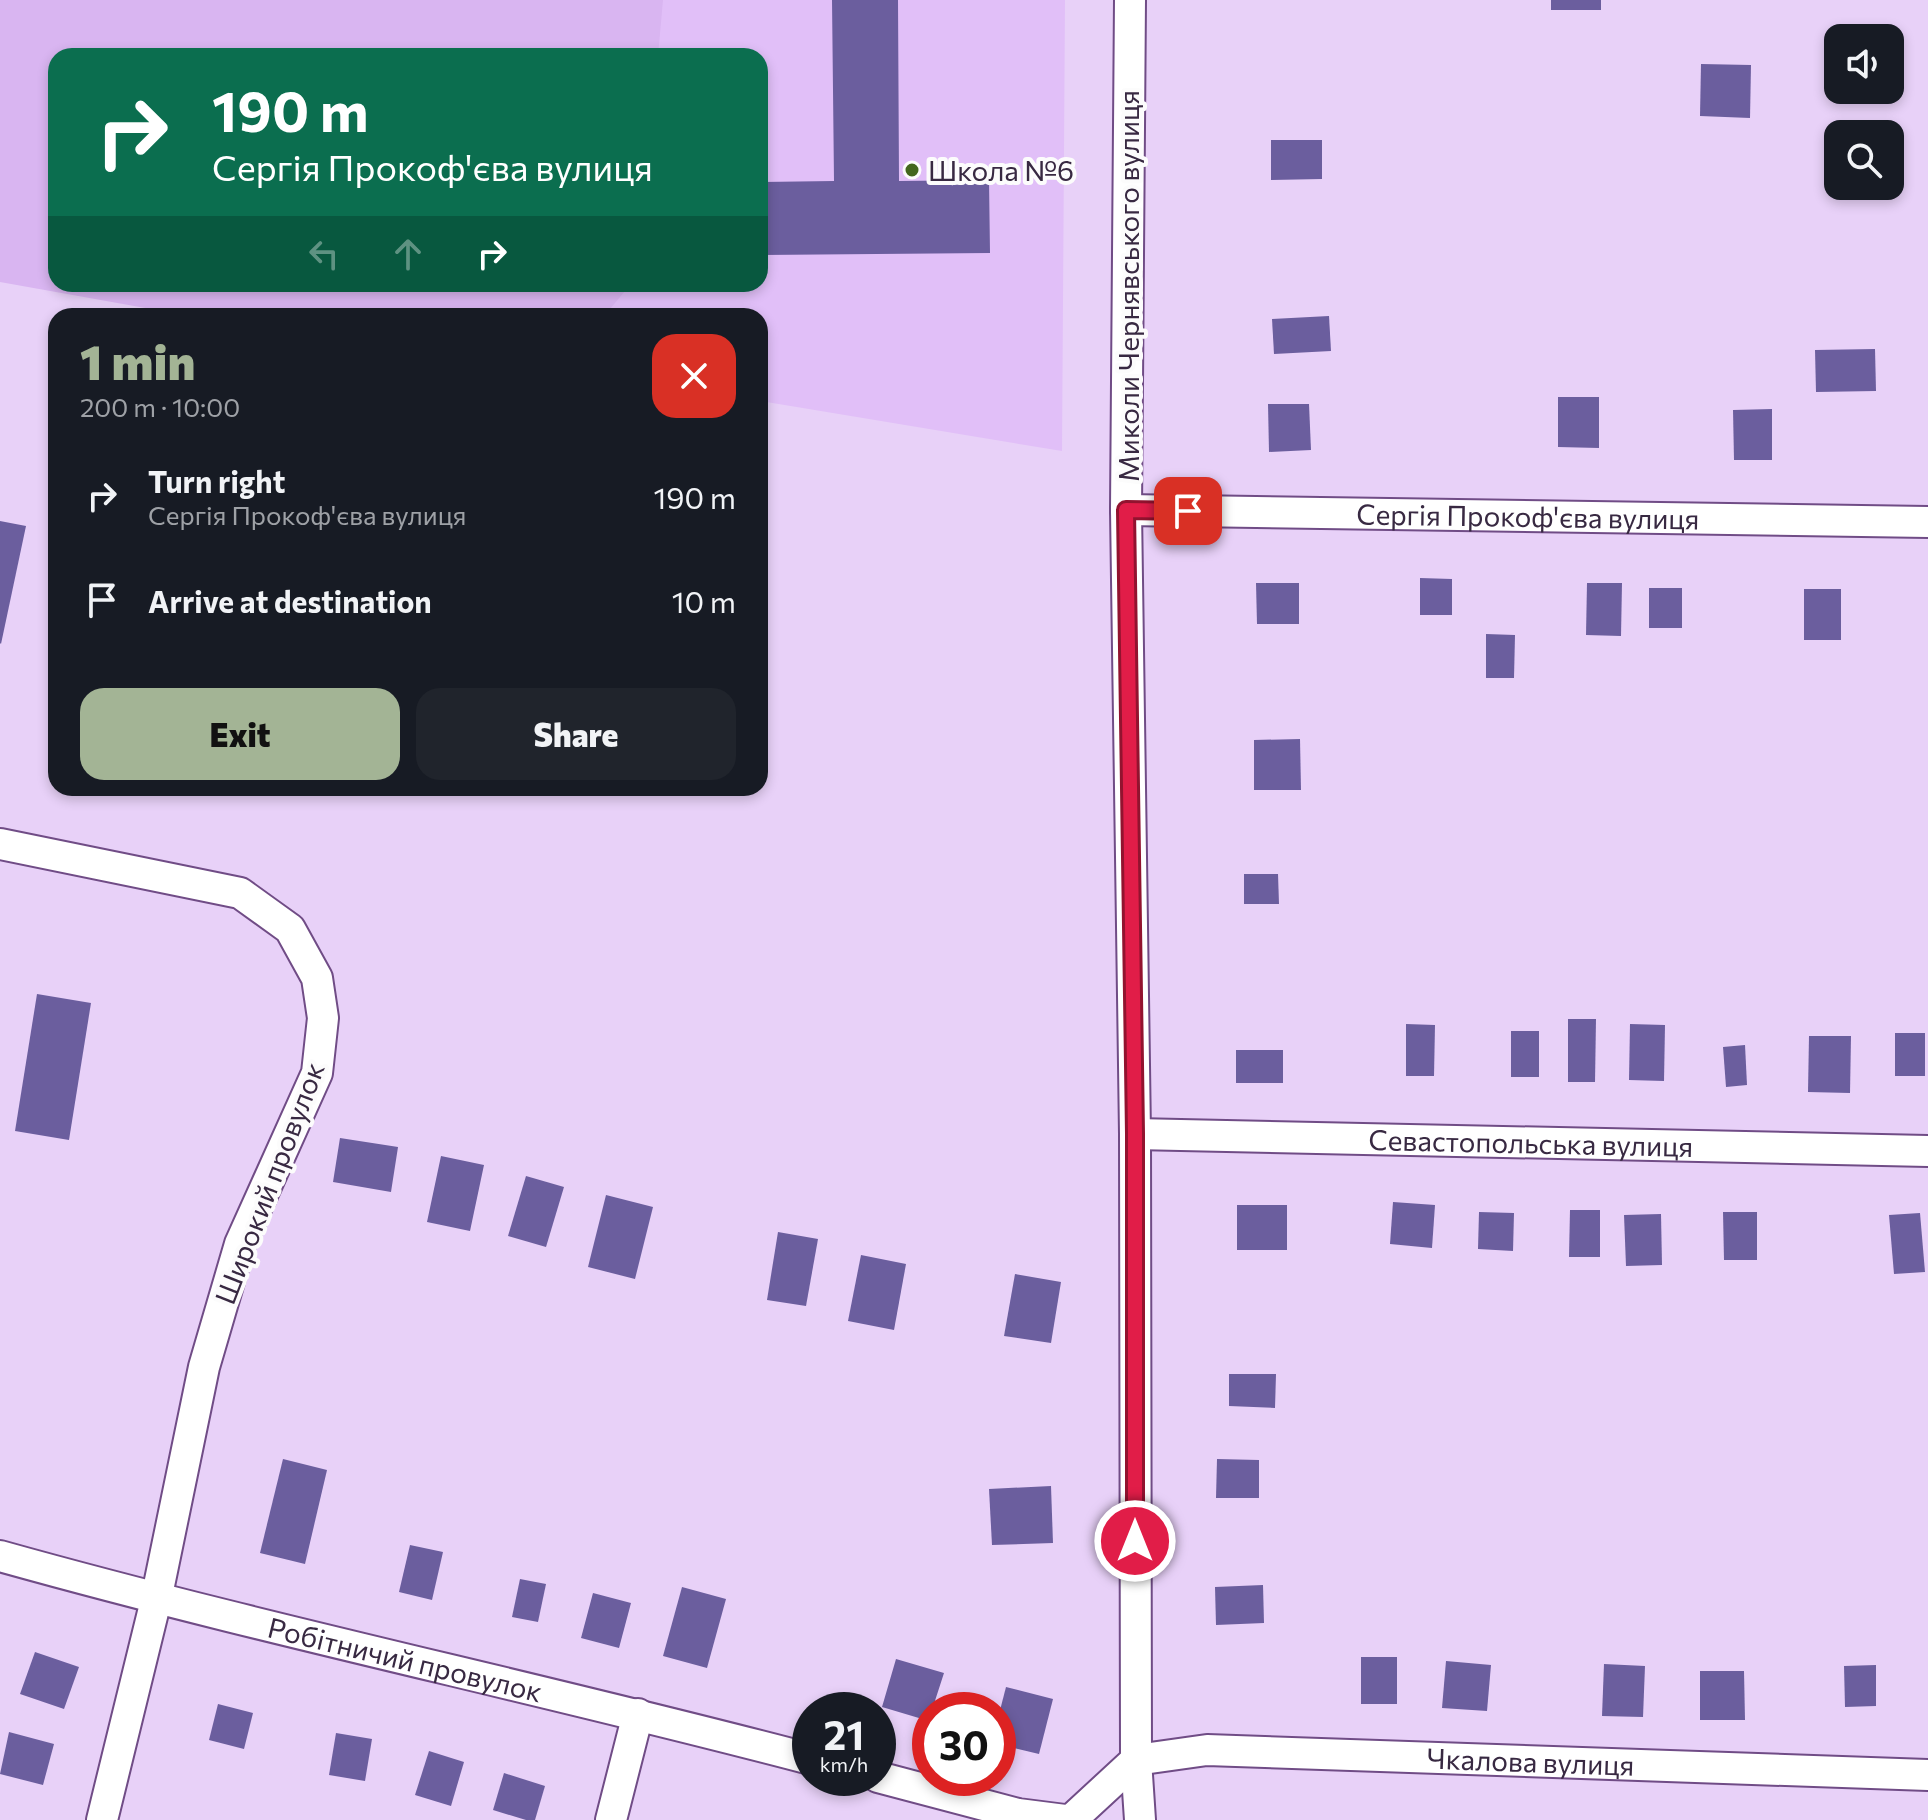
<!DOCTYPE html>
<html lang="en">
<head>
<meta charset="utf-8">
<style>
	body { margin:0; font-family:Commissioner,sans-serif; background:#20242c; color:#f1f3f6; height:100vh; display:flex; flex-direction:column; font-size:30px; white-space:nowrap }
	* { box-sizing:border-box; margin:0 }
	p { font-size:26px; color:#9ea1a6 }
	.icon { flex:none; width:44px; height:44px; fill:none; stroke:currentColor; stroke-width:2; stroke-linecap:round; stroke-linejoin:round }
	.map { position:relative; flex:1; overflow:hidden }
	.details { position:absolute; left:48px; top:308px; width:720px; height:488px; display:flex; flex-direction:column; background:#171b24; border-radius:24px; box-shadow:0 4px 12px #0003 }
	.details>* { flex:none }
	.banner { position:absolute; left:48px; top:48px; width:720px; height:244px; border-radius:24px; box-shadow:0 4px 12px #0003; background:#0b6e4f; color:#fff; overflow:hidden }
	.buttons { position:absolute; left:1824px; top:24px; display:grid; gap:16px }
	.buttons a { display:grid; place-items:center; width:80px; height:80px; border-radius:16px; background:#171b24; box-shadow:0 4px 12px #0003; font-size:40px }
	.speed { position:absolute; left:792px; top:1692px; display:flex; gap:16px; font-size:40px; font-weight:700; text-align:center }
	.speed>* { display:grid; place-content:center; width:104px; height:104px; border-radius:50%; background:#171b24; box-shadow:0 4px 12px #0003; line-height:1 }
	.speed small { font-size:20px; font-weight:400 }
	.speed .limit { border:12px solid #d22; background:#fff; color:#111 }
	.pin { position:absolute; display:grid; place-items:center; width:68px; height:68px; color:#fff; margin:-34px; border-radius:16px; box-shadow:0 4px 12px #0006 }
	.me { position:absolute; width:88px; margin:-44px; rotate:0deg; stroke-linejoin:round; filter:drop-shadow(0 0 6px #0008) }
	.turn { display:flex; align-items:center; gap:28px; height:168px; padding:0 32px; font-size:36px }
	.turn .icon { width:104px; height:104px; stroke-width:2.5 }
	.turn b { display:block; font-size:56px; line-height:68px }
	.lanes { display:flex; align-items:center; height:76px; padding:0 32px; background:#0003; justify-content:center; gap:40px; direction:ltr }
	.lanes .off { opacity:.35 }
	.round { display:grid; place-items:center; flex:none; width:84px; height:84px; border-radius:24px; background:#20242c }
	.head { display:flex; align-items:center; justify-content:space-between; height:136px; padding:0 32px }
	h1 { font-size:48px; font-weight:800; line-height:60px; color:#a3b495 }
	.primary-button { display:flex; gap:16px; margin-top:auto; padding:16px 32px }
	.primary-button a { flex:1; height:92px; border-radius:24px; background:#a3b495; color:#111; font-size:32px; font-weight:800; line-height:92px; text-align:center }
	.primary-button a+a { background:#20242c; color:#f1f3f6 }
	ul { padding:0; list-style:none }
	li { display:flex; align-items:center; gap:24px; height:104px; padding:0 32px }
	li div { flex:1 }
	li b { display:block; font-size:30px }
	li em { font-style:normal }
	.map>svg:first-child { display:block }
	.built { fill:#e1bff8 }
	.green { fill:#d9b5f1 }
	.building { fill:#6b5e9e }
	.lines { fill:none; stroke-linecap:round; stroke-linejoin:round }
	.street-casing { stroke:#704c86; stroke-width:34 }
	.street { stroke:#fff; stroke-width:30 }
	.route-casing { stroke:#92132f; stroke-width:20 }
	.route { stroke:#e11d48; stroke-width:14 }
	.poi-dot { fill:#43661e; stroke:#fcfcfc; stroke-width:3 }
	.labels { text-anchor:middle; dominant-baseline:central; stroke-width:8; stroke-linejoin:round; paint-order:stroke }
	.poi-label { font-size:28px; fill:#382942; stroke:#fcfcfc; text-anchor:start }
	.street-label { font-size:28px; fill:#382942; stroke:#fcfcfc }
</style>
</head>
<body>
<div class="map">
<svg width="1928" height="1820" viewBox="0 0 1928 1820">
	<rect width="100%" height="100%" fill="#e8d1f8"/>
	<polygon class="built" points="463,0 1065,0 1062,451 760,401 760,316 480,316 478,284 760,284 760,56 466,56"/>
	<polygon class="green" points="0,0 663,0 658,56 56,56 56,284 631,284 604,316 190,316 0,282"/>
	<g class="building">
		<polygon points="832,0 898,0 899,181 989,180 990,253 760,255 760,182 834,181"/>
		<rect x="1551" y="0" width="50" height="10"/>
		<polygon points="1701,64 1751,65 1750,118 1700,116"/>
		<polygon points="1271,140 1322,140 1322,179 1271,180"/>
		<polygon points="1329,316 1331,351 1274,354 1272,319"/>
		<polygon points="1875,349 1876,391 1816,392 1815,350"/>
		<polygon points="1558,397 1599,397 1599,448 1558,447"/>
		<polygon points="1268,404 1309,404 1311,450 1269,452"/>
		<polygon points="1772,409 1772,460 1734,460 1733,410"/>
		<polygon points="0,521 26,526 1,644 0,643"/>
		<polygon points="1420,578 1452,579 1452,615 1420,615"/>
		<polygon points="1256,583 1299,583 1299,624 1257,624"/>
		<polygon points="1587,583 1622,583 1621,636 1586,635"/>
		<rect x="1649" y="588" width="33" height="40"/>
		<rect x="1804" y="589" width="37" height="51"/>
		<polygon points="1486,634 1515,635 1514,678 1486,678"/>
		<polygon points="1300,739 1301,790 1254,790 1254,740"/>
		<polygon points="1244,874 1278,874 1279,904 1244,904"/>
		<polygon points="37,994 91,1003 69,1140 15,1131"/>
		<polygon points="1568,1019 1596,1019 1595,1082 1568,1082"/>
		<polygon points="1406,1024 1435,1025 1434,1076 1406,1076"/>
		<polygon points="1630,1024 1665,1025 1664,1081 1629,1080"/>
		<rect x="1511" y="1031" width="28" height="46"/>
		<rect x="1895" y="1033" width="30" height="43"/>
		<polygon points="1809,1036 1851,1036 1850,1093 1808,1092"/>
		<polygon points="1745,1045 1747,1085 1726,1087 1723,1047"/>
		<rect x="1236" y="1050" width="47" height="33"/>
		<polygon points="340,1138 398,1147 391,1192 333,1182"/>
		<polygon points="441,1156 484,1165 470,1231 427,1222"/>
		<polygon points="526,1176 564,1187 546,1247 508,1236"/>
		<polygon points="606,1195 653,1207 635,1279 588,1267"/>
		<polygon points="1393,1202 1435,1205 1432,1248 1390,1244"/>
		<rect x="1237" y="1205" width="50" height="45"/>
		<polygon points="1570,1210 1600,1210 1600,1257 1569,1257"/>
		<polygon points="1479,1212 1514,1213 1513,1251 1478,1249"/>
		<polygon points="1723,1212 1757,1212 1757,1260 1724,1260"/>
		<polygon points="1920,1213 1925,1272 1894,1274 1889,1215"/>
		<polygon points="1661,1214 1662,1265 1626,1266 1624,1215"/>
		<polygon points="778,1232 818,1239 806,1306 767,1300"/>
		<polygon points="861,1255 906,1264 894,1330 848,1321"/>
		<polygon points="1015,1274 1061,1282 1051,1343 1004,1336"/>
		<polygon points="1229,1374 1276,1374 1275,1408 1229,1406"/>
		<polygon points="283,1459 327,1470 305,1564 260,1553"/>
		<polygon points="1217,1459 1259,1460 1259,1498 1216,1498"/>
		<polygon points="1051,1486 1053,1543 992,1545 989,1489"/>
		<polygon points="410,1545 443,1552 432,1600 399,1592"/>
		<polygon points="520,1579 546,1584 538,1622 512,1617"/>
		<polygon points="1263,1585 1264,1623 1216,1625 1215,1587"/>
		<polygon points="682,1587 726,1599 707,1668 663,1656"/>
		<polygon points="593,1593 631,1603 619,1648 581,1638"/>
		<polygon points="35,1652 79,1667 64,1709 20,1694"/>
		<rect x="1361" y="1657" width="36" height="47"/>
		<polygon points="896,1659 944,1673 932,1710 930,1710 929,1721 882,1707"/>
		<polygon points="1446,1661 1491,1665 1487,1711 1442,1708"/>
		<polygon points="1604,1664 1645,1666 1643,1717 1602,1716"/>
		<polygon points="1876,1665 1876,1706 1845,1707 1844,1666"/>
		<polygon points="1700,1671 1744,1671 1745,1720 1700,1720"/>
		<polygon points="1006,1687 1053,1699 1039,1754 998,1744 998,1718"/>
		<polygon points="218,1704 253,1713 244,1749 209,1740"/>
		<polygon points="9,1732 54,1744 43,1785 0,1774"/>
		<polygon points="336,1733 372,1739 365,1781 329,1775"/>
		<polygon points="429,1751 464,1762 451,1806 415,1795"/>
		<polygon points="504,1773 545,1786 535,1820 526,1820 493,1810"/>
	</g>
	<g class="lines">
		<defs>
			<g id="street">
				<polyline points="1130,0 1126,510 1135,1134 1136,1760 1140,1820"/>
				<path id="s1" d="M 1126,510 L 1928,522"/>
				<polyline points="0,844 240,893 290,929 317,978 323,1018 317,1073 240,1244 204,1367 156,1600 102,1820"/>
				<path id="s2" d="M 1135,1134 L 1928,1151"/>
				<path id="s3" d="M 0,1556 C 268,1631 541,1688 810,1759"/>
				<polyline points="878,1777 1018,1814 1065,1820"/>
				<polyline points="611,1820 638,1714"/>
				<path id="s4" d="M 1071,1820 L 1136,1760 L 1207,1750 L 1928,1775"/>
			</g>
		</defs>
		<use href="#street" class="street-casing"/>
		<use href="#street" class="street"/>
	</g>
	<g class="lines">
		<defs>
			<polyline id="route" points="1135,1541 1135,1134 1126,510 1188,511"/>
		</defs>
		<use href="#route" class="route-casing"/>
		<use href="#route" class="route"/>
	</g>
	<circle class="poi-dot" cx="912" cy="170" r="8"/>
	<g class="labels">
		<g class="poi-label">
			<text x="928" y="170">Школа №6</text>
		</g>
		<g class="street-label">
			<text transform="translate(1128 286) rotate(-90)">Миколи Чернявського вулиця</text>
			<text stroke="none"><textPath href="#s1" startOffset="402">Сергія Прокоф'єва вулиця</textPath></text>
			<text stroke="none"><textPath href="#s2" startOffset="396">Севастопольська вулиця</textPath></text>
			<text transform="translate(269 1183) rotate(-69)">Широкий провулок</text>
			<text stroke="none"><textPath href="#s3" startOffset="418">Робітничий провулок</textPath></text>
			<text stroke="none"><textPath href="#s4" startOffset="484">Чкалова вулиця</textPath></text>
		</g>
	</g>
</svg>
<div class="buttons">
<a><svg class="icon" aria-label="sound" viewBox="0 0 24 24"><path d="M4 9h4l5-4v14l-5-4H4zM17 9q2 3 0 6"/></svg></a>
<a><svg class="icon" aria-label="search" viewBox="0 0 24 24"><circle cx="10" cy="10" r="6"/><path d="M15 15l6 6"/></svg></a>
</div>
<div class="speed"><div>21<small>km/h</small></div><div class="limit">30</div></div>
<div class="pin" style="left:1188px;top:511px;background:#d93025"><svg class="icon" aria-label="arrive" viewBox="0 0 24 24"><path d="M6 21V4h12l-3 4 3 4H6"/></svg></div>
<svg class="me" style="left:1135px;top:1541px" viewBox="-20 -20 40 40"><circle r="17" fill="#e11d48" stroke="#fff" stroke-width="3"/><path d="M0-11L8 9 0 5-8 9z" fill="#fff"/></svg>
<div class="banner">
<div class="turn"><svg class="icon" aria-label="right" viewBox="0 0 24 24"><path d="M7 20v-9h11M14 6l5 5-5 5"/></svg><div><b>190 m</b>Сергія Прокоф'єва вулиця</div></div>
<div class="lanes"><svg class="icon off" aria-label="left" viewBox="0 0 24 24"><path d="M17 20v-9H6M10 6l-5 5 5 5"/></svg><svg class="icon off" aria-label="ahead" viewBox="0 0 24 24"><path d="M12 20V5M6 11l6-6 6 6"/></svg><svg class="icon" aria-label="right" viewBox="0 0 24 24"><path d="M7 20v-9h11M14 6l5 5-5 5"/></svg></div>
</div>
<section class="details">
<div class="head"><div><h1>1 min</h1><p>200 m · 10:00</p></div><a class="round" style="background:#d93025;color:#fff"><svg class="icon" aria-label="close" viewBox="0 0 24 24"><path d="M6 6l12 12M18 6L6 18"/></svg></a></div>
<ul>
<li><svg class="icon" aria-label="right" viewBox="0 0 24 24"><path d="M7 20v-9h11M14 6l5 5-5 5"/></svg><div><b>Turn right</b><p>Сергія Прокоф'єва вулиця</p></div><em>190 m</em></li>
<li><svg class="icon" aria-label="arrive" viewBox="0 0 24 24"><path d="M6 21V4h12l-3 4 3 4H6"/></svg><div><b>Arrive at destination</b></div><em>10 m</em></li>
</ul>
<div class="primary-button"><a>Exit</a><a>Share</a></div>
</section>
</div>
</body>
</html>
